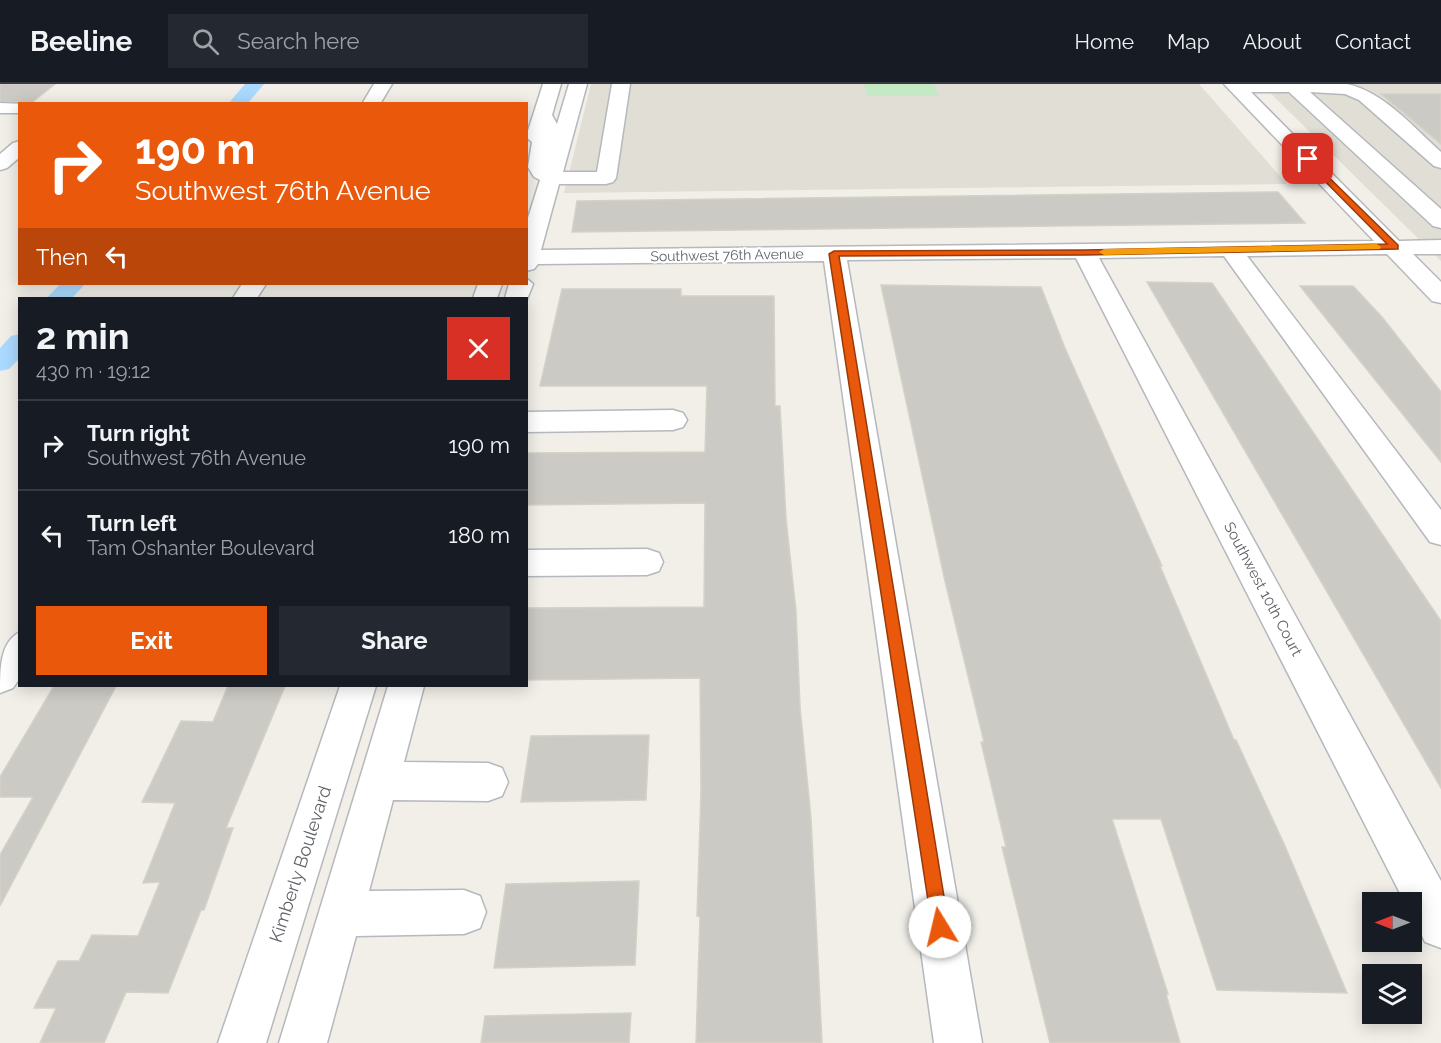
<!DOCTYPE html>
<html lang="en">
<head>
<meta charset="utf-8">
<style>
	body { margin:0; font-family:Raleway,sans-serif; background:#242831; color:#f1f3f6; height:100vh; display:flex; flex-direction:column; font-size:22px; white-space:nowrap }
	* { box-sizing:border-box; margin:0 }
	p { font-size:20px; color:#9ea1a6 }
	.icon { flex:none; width:33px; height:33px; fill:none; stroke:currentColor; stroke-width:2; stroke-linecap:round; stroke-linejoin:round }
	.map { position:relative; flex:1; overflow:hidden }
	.sheet { position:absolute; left:18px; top:213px; width:510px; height:390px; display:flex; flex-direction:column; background:#171b24; border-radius:0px; box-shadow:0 3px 15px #0003 }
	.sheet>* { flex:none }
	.banner { position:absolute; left:18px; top:18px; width:510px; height:183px; border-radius:0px; box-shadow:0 3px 15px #0003; background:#ea580c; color:#fff; overflow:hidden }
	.needle { width:39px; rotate:270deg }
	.fabs { position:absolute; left:1362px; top:808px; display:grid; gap:12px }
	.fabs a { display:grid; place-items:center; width:60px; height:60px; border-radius:0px; background:#171b24; box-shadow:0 3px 15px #0003; font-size:30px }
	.pin { position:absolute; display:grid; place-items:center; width:51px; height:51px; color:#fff; margin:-26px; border-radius:12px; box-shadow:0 3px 9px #0006 }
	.me { position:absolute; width:66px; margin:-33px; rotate:351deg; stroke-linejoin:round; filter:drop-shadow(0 0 4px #0008) }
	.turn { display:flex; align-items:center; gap:21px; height:126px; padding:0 18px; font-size:27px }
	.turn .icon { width:78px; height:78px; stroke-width:2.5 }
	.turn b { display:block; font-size:42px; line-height:51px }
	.then { display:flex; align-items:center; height:57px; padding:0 18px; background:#0003; gap:12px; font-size:22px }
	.round { display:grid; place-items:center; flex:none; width:63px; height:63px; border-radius:0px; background:#242831 }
	.head { display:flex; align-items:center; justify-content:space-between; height:102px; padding:0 18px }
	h1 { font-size:36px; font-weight:700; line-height:45px }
	.primary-button { display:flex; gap:12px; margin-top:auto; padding:12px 18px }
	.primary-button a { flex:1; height:69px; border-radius:0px; background:#ea580c; color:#fff; font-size:24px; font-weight:700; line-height:69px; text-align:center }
	.primary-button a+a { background:#242831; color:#f1f3f6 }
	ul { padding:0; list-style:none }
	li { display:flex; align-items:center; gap:18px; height:90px; padding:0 18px; border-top:2px solid #363941 }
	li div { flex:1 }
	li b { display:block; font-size:22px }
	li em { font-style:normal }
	header { display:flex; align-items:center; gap:36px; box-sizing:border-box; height:84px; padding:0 30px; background:#171b24; border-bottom:2px solid #363941 }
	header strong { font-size:28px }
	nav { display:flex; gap:33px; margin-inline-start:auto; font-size:21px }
	.search { width:420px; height:54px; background:#242831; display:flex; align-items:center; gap:15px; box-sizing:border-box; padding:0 21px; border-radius:0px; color:#9ea1a6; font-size:22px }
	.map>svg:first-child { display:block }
	.education { fill:#e1ded6 }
	.green { fill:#c5e8c5 }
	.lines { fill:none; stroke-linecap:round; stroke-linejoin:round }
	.canal { fill:#aadaff; fill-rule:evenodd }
	.building { fill:#cccac5; stroke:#d6d1c6; stroke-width:1.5 }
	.minor-casing { stroke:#b5b8bc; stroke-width:3 }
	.minor { fill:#fff; fill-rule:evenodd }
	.route { fill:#ea580c; stroke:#983908; stroke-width:1.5 }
	.slow { fill:#f59e0b }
	.labels { text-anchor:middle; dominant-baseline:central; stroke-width:4.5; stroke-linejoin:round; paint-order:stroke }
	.far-street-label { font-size:14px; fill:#5f6368; stroke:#fff }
	.street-label { font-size:15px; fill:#5f6368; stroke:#fff }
	.near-street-label { font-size:18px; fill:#5f6368; stroke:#fff }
</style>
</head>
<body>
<header>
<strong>Beeline</strong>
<div class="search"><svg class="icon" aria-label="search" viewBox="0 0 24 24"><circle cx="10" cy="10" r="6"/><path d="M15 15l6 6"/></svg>Search here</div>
<nav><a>Home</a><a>Map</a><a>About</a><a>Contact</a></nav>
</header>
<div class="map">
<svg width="1441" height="959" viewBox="0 0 1441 959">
	<rect width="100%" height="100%" fill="#f1efe8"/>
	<g class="education">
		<polygon points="591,0 1199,0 1287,100 564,109"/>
		<polygon points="1261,0 1441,0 1441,177"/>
	</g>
	<polygon class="green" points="864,0 934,0 939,12 867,12"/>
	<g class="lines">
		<g class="canal">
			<polygon points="245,0 264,0 247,20 228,20"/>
			<polygon points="60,200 85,200 72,214 47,214"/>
			<polygon points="20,250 20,274 9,285 0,287 0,264 11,252"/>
		</g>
	</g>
	<g class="building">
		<polygon points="0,0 55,0 30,20 0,17"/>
		<polygon points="1381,10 1441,10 1441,60"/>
		<polygon points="1278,108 1305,139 572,148 577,117"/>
		<polygon points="1147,198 1212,199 1441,537 1441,704"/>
		<polygon points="881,201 1041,203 1065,264 1162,482 1160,482 1234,656 1236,656 1285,762 1347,909 1217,906 1161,735 1112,735 1168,910 1166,910 1180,959 1050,959 1002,763 1006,763 981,658 984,658 945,497"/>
		<polygon points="1300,202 1353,202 1382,233 1441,308 1441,378"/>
		<polygon points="562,205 681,205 681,212 774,212 775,322 780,322 786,434 796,527 800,623 811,734 822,959 696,959 700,833 697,832 701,708 700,594 526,596 526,524 704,523 705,419 526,421 526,369 705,368 707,302 540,302"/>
		<polygon points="54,602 116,602 0,822 0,771 33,713 0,713 0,693"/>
		<polygon points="228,602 285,602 226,744 233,744 204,826 201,826 168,909 126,908 104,959 40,959 56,924 34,924 58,877 79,877 92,851 138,852 160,798 143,799 175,719 142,718 181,637 213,638"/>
		<polygon points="649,651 646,716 521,718 531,652"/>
		<polygon points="639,797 635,881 494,884 506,800"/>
		<polygon points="631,929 629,959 481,959 485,932"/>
	</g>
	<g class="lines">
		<defs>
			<g id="minor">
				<polygon points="374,0 392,0 380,20 362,20"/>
				<path d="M 543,0 L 561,0 L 552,31 L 557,40 L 569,0 L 587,0 L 563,88 L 597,88 L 612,0 L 630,0 L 616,94 L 613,98 L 606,100 L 559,100 L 541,166 L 1374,157 L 1224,0 L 1347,0 C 1384,8 1413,43 1441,68 L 1441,84 L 1434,82 L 1359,16 L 1345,10 L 1310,8 L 1441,125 L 1441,144 L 1433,142 L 1289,8 L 1251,8 L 1399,157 L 1441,156 L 1441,170 L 1413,170 L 1441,198 L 1441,219 L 1432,217 L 1387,170 L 1247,172 L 1441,426 L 1441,461 L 1430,458 L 1224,172 L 1099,174 L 1441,797 L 1441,864 L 1425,858 L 1412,831 L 1412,819 L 1405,819 L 1076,174 L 847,176 L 982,959 L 934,959 L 824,177 L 538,180 L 534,185 L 526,187 L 526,140 L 540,96 L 534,93 L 528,83 L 532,58 L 526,53 Z"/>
				<polygon points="0,19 24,20 20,20 20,29 0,29"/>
				<polygon points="20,57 20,73 7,84 0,86 0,70 13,59"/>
				<polygon points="526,194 533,200 526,218 526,214 505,214 509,200 526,200"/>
				<polygon points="242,200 266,200 257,214 233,214"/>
				<polygon points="478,200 502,200 497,214 473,214"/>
				<polygon points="673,326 683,329 687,336 683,343 673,346 526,348 526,328"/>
				<polygon points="647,465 659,469 663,478 659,487 647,491 526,492 526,466"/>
				<path d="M 20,548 L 20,594 L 13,604 L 0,609 C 0,584 0,558 20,548 Z"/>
				<polygon points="340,602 376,602 266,959 218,959"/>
				<polygon points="388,602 424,602 404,678 488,679 502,684 508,698 502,712 488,717 393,716 369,807 464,806 480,812 486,828 480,844 464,850 356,852 327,959 279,959"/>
			</g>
		</defs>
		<use href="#minor" class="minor-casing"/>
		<use href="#minor" class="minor"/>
	</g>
	<polygon class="route" points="1308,73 1398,161 1398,165 1085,171 839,172 949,843 946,849 940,852 933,849 829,170 834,167 1085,166 1387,160 1305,77 1303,75"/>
	<polygon class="slow" points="1377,160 1381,163 1380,165 1104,171 1099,168 1104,165"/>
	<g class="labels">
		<g class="far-street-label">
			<text transform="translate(727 171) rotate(-1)">Southwest 76th Avenue</text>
		</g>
		<g class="street-label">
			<text transform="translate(1263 505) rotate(62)">Southwest 10th Court</text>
		</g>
		<g class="near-street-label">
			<text transform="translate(300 780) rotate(-72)">Kimberly Boulevard</text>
		</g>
	</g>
</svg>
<div class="fabs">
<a><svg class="needle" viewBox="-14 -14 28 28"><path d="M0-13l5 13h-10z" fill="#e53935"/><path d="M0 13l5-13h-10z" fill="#9ea1a6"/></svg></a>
<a><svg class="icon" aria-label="layers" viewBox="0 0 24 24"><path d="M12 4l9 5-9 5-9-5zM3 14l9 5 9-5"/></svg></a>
</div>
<div class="pin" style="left:1308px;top:75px;background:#d93025"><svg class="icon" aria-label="arrive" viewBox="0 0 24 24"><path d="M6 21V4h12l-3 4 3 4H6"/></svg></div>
<svg class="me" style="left:940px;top:843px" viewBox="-20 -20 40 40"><circle r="19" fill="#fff"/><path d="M0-13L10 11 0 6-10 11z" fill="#ea580c"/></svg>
<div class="banner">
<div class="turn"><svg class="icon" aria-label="right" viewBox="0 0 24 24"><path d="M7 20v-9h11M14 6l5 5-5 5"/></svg><div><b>190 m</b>Southwest 76th Avenue</div></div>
<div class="then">Then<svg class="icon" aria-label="left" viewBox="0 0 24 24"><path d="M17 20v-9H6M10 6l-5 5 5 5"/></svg></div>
</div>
<section class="sheet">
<div class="head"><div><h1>2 min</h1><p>430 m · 19:12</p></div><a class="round" style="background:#d93025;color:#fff"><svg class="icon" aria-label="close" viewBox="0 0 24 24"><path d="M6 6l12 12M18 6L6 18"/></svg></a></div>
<ul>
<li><svg class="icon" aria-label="right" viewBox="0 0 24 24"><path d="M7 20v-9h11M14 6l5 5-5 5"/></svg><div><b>Turn right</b><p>Southwest 76th Avenue</p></div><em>190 m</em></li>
<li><svg class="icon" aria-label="left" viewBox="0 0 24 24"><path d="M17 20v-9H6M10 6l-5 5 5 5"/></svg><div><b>Turn left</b><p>Tam Oshanter Boulevard</p></div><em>180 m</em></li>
</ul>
<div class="primary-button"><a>Exit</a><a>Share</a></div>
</section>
</div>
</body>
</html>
